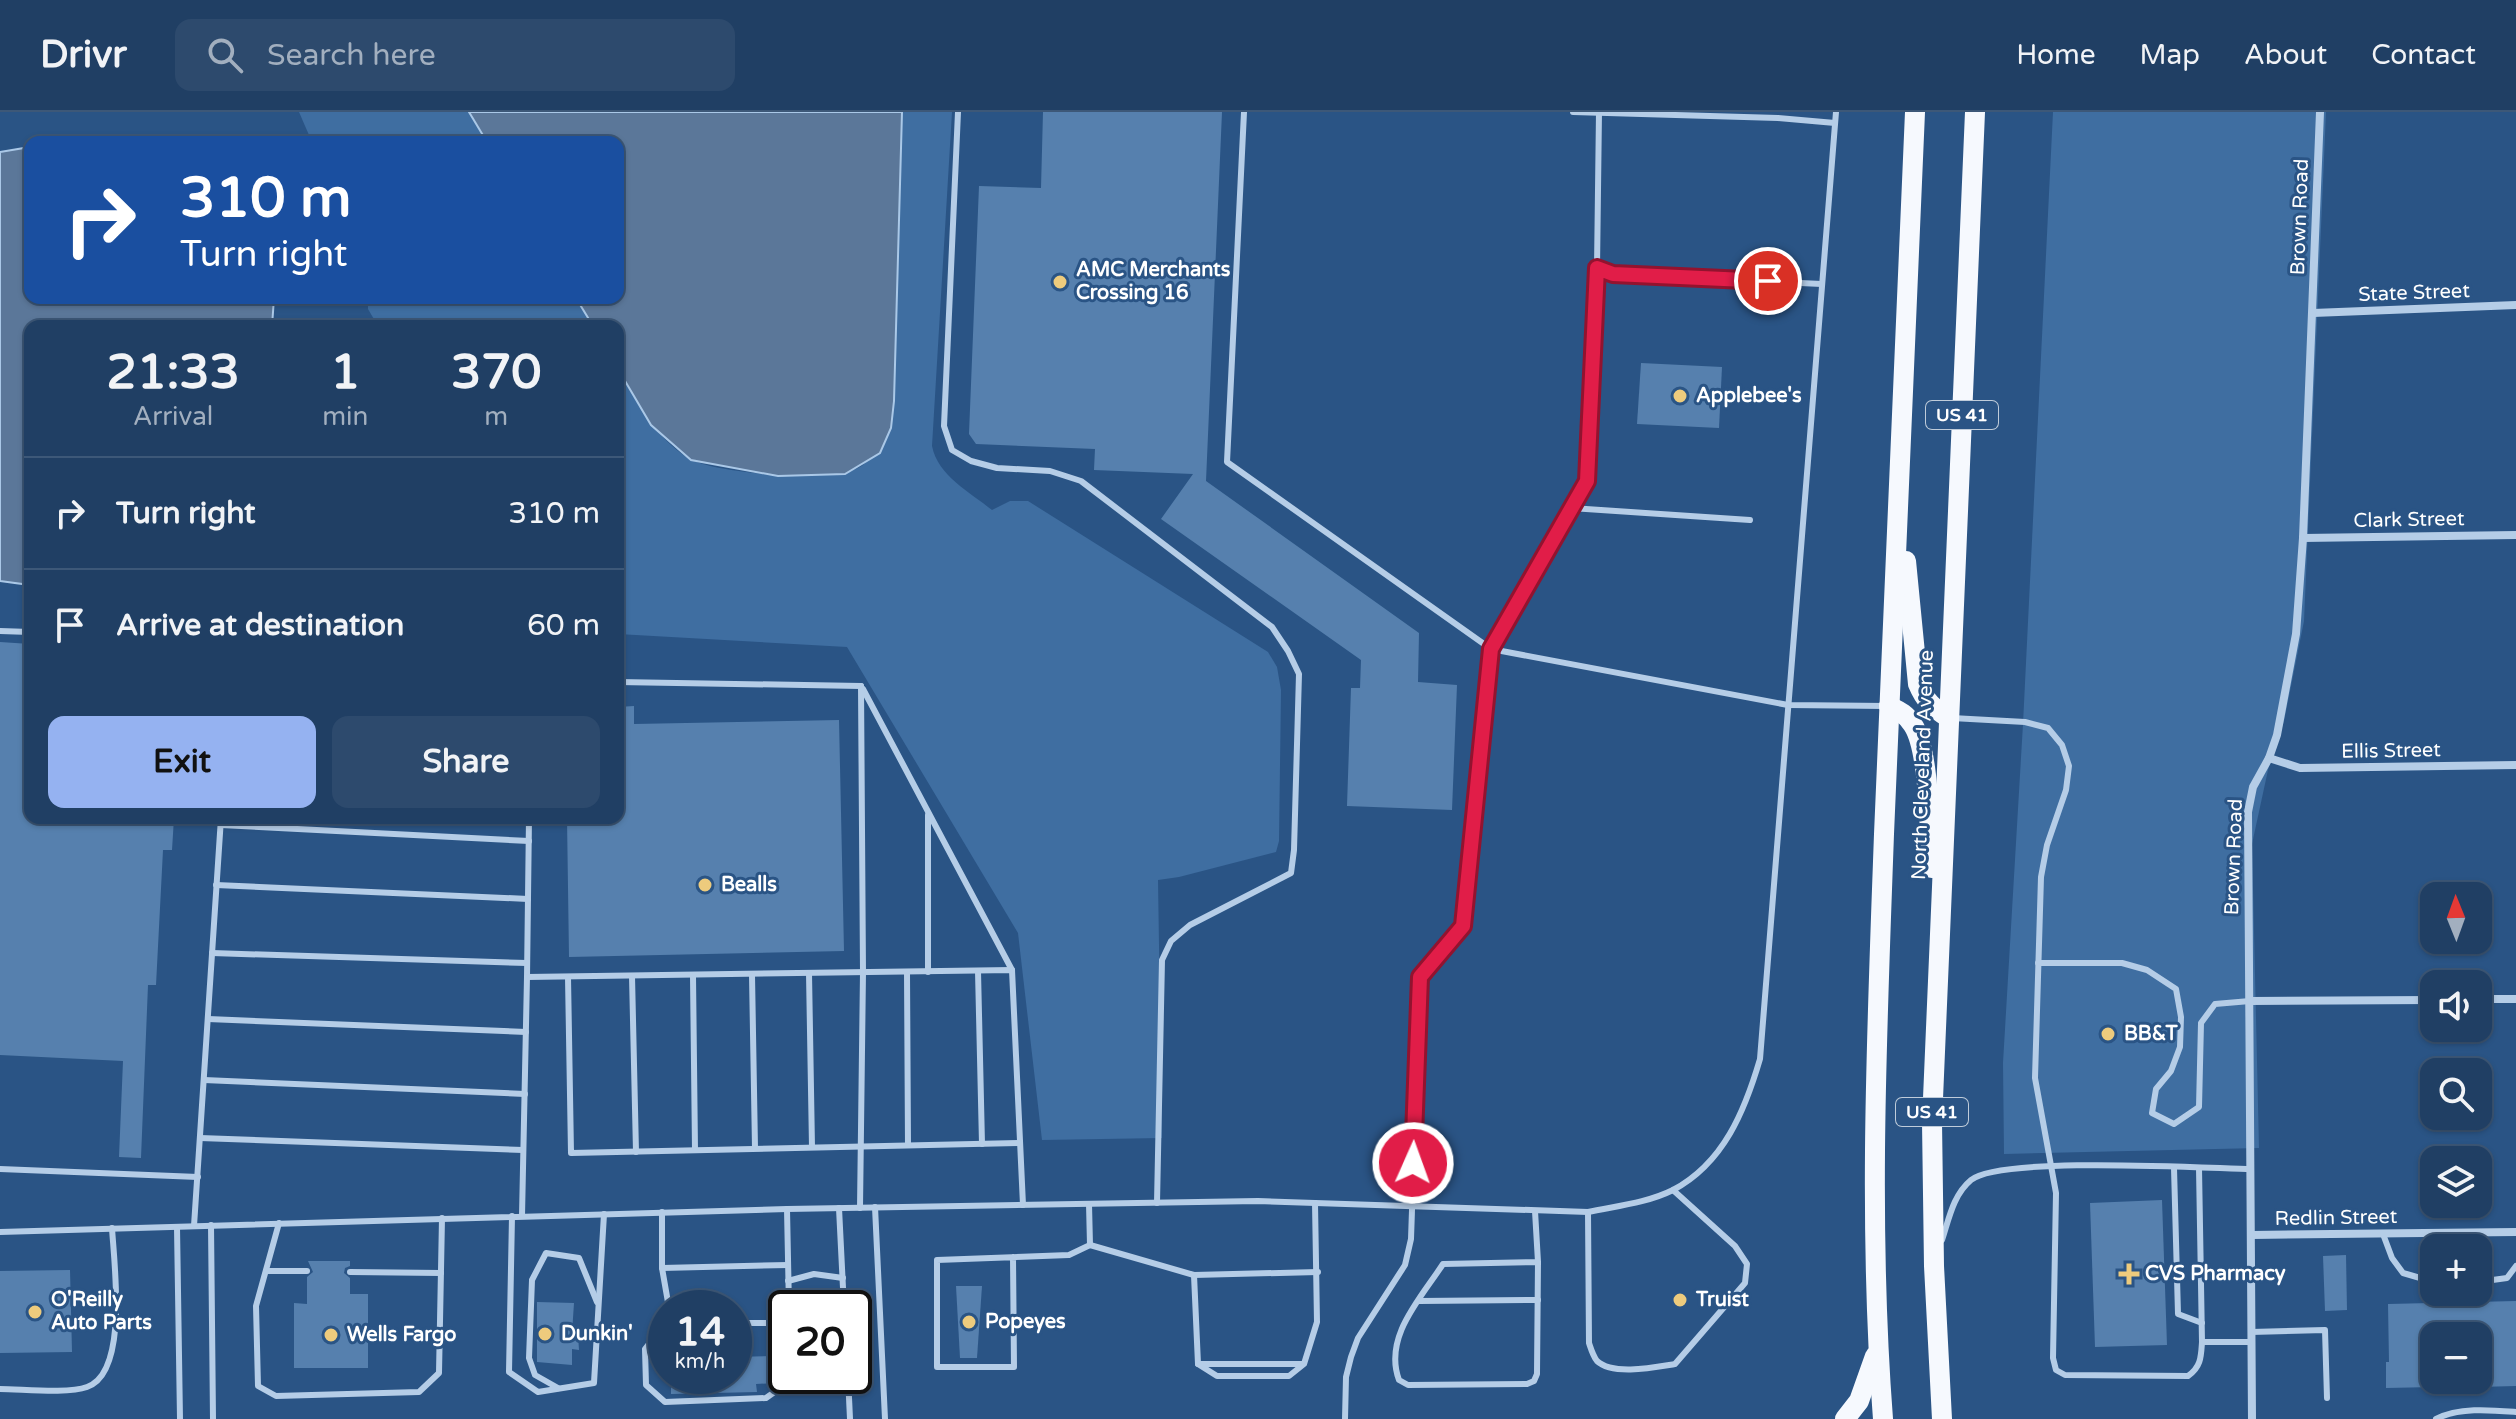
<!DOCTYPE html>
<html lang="en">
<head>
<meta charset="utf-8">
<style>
	body { margin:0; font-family:"Varela Round",sans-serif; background:#2d4a6d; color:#f1f3f6; height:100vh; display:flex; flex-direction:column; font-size:30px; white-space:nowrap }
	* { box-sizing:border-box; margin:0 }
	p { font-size:26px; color:#a2afbf }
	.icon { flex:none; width:44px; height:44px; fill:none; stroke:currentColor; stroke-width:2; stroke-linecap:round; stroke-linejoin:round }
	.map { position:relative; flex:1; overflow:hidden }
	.details { position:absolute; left:24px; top:208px; width:600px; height:504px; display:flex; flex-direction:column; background:#203f64; border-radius:16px; box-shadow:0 2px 6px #0004,0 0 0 2px #3d5878 }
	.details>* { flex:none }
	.guide { position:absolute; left:24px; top:24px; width:600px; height:168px; border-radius:16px; box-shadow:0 2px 6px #0004,0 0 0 2px #3d5878; background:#1a4fa0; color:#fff; overflow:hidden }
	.needle { width:52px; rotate:359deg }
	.fabs { position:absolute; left:2420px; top:770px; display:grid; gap:16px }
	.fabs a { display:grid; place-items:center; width:72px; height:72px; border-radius:16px; background:#203f64; box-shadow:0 2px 6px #0004,0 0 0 2px #3d5878; font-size:40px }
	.speed { position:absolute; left:648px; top:1178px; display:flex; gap:16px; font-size:40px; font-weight:700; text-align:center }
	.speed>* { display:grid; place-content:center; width:104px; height:104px; border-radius:50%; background:#203f64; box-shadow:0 2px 6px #0004,0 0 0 2px #3d5878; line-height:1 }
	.speed small { font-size:20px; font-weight:400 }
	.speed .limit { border:4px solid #111; border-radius:12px; background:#fff; color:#111 }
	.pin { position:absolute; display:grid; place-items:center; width:68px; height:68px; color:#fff; margin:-34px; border:4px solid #fff; border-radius:50%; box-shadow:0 2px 8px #0007 }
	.me { position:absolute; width:88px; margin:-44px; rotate:2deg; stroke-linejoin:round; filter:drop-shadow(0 0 6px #0008) }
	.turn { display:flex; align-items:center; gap:28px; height:168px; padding:0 24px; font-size:36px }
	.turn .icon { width:104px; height:104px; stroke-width:2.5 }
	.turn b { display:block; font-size:56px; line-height:68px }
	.eta { display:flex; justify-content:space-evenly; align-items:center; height:136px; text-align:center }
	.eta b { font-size:48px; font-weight:700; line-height:56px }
	.button { display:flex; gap:16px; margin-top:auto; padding:16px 24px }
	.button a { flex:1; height:92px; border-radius:16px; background:#95b2f1; color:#111; font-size:32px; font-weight:700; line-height:92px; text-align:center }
	.button a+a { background:#2d4a6d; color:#f1f3f6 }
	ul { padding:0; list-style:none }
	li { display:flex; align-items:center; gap:24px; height:112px; padding:0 24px; border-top:2px solid #3d5878 }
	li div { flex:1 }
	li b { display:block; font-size:30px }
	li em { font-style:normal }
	header { display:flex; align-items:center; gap:48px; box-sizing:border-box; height:112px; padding:0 40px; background:#203f64; border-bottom:2px solid #3d5878 }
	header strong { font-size:38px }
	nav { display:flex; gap:44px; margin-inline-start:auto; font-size:28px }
	.search { width:560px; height:72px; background:#2d4a6d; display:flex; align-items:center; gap:20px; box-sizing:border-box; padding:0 28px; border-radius:16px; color:#a2afbf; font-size:30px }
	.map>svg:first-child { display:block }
	.green { fill:#3f6ea1 }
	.water { fill:#5b7799; stroke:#aac8e7; stroke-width:2 }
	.building { fill:#5680ae }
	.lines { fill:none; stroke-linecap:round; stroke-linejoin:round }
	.lane { stroke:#b5cde7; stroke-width:6 }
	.street { stroke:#b5cde7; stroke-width:8 }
	.primary { stroke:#f6f9fe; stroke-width:20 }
	.route-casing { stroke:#92132f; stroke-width:20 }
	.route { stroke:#e11d48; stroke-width:14 }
	.poi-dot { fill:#edcb7d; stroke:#2a5485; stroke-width:3 }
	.labels { text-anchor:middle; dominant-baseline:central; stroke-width:6; stroke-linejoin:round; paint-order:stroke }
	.shield { fill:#2a5485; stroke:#bfccda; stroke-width:2 }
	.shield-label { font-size:18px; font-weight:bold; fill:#fff }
	.street-label { font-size:20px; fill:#fff; stroke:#2a5485 }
	.poi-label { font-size:20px; font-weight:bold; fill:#fff; stroke:#2a5485; text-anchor:start }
</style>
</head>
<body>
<header>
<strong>Drivr</strong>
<div class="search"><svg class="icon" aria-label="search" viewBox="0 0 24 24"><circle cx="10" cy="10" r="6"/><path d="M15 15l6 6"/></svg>Search here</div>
<nav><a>Home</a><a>Map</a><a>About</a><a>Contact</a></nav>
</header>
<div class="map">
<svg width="2516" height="1307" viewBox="0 0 2516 1307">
	<rect width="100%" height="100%" fill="#2a5485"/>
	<g class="green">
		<polygon points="299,0 469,0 487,30 312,30"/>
		<path d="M 902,0 L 952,0 L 932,334 C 938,364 970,380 992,398 L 1010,389 L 1028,389 L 1268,540 L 1277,555 L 1281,578 L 1279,729 L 1276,740 L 1179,765 L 1158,768 L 1162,1026 L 1042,1028 L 1018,821 L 847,535 L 618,522 L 618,257 C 637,290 655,326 690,347 C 717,362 839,372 863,353 C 872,345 888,324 891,313 C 893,305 893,297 894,289 Z"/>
		<polygon points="2053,0 2326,0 2304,509 2284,609 2268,658 2252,732 2259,1036 2004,1042 2003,951 2023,612"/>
		<polygon points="368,186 576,186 593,214 378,214 368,197"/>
	</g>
	<g class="water">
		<polygon points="469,0 902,0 894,289 891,316 880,341 845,362 778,364 691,348 651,313 618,257 618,214 593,214 576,186 618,186 618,30 487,30"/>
		<polygon points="30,35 30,186 274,186 272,214 30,214 30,473 0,469 0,40"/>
	</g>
	<g class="building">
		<polygon points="1043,0 1222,0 1206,369 1419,521 1418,570 1457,573 1452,698 1347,694 1351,576 1360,576 1361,548 1161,407 1193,362 1094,358 1095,337 976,332 969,322 979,74 1041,76"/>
		<polygon points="1641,251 1722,255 1719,316 1637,312"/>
		<polygon points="0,530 30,532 30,706 174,706 172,738 163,738 156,873 148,873 141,1046 119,1045 123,949 0,943"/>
		<polygon points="634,594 634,612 839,608 844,839 569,845 567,706 618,706 618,595"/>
		<polygon points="2162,1088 2167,1233 2095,1235 2090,1091"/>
		<polygon points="2346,1143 2347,1198 2325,1199 2323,1144"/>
		<polygon points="308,1149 350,1149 350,1154 345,1156 344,1161 350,1166 350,1182 368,1182 368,1256 294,1256 294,1191 307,1192 307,1165 313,1160"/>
		<polygon points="70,1158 72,1240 0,1241 0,1159"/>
		<polygon points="956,1174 982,1174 977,1246 960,1246"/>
		<polygon points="2516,1189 2516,1274 2478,1275 2478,1224 2434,1224 2434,1275 2386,1276 2386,1250 2389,1250 2388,1192"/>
		<polygon points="537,1190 574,1191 572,1221 578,1223 579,1238 572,1237 572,1253 537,1250"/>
		<polygon points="776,1244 777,1271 756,1272 757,1280 671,1282 671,1264 734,1264 734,1245"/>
	</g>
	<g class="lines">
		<g class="lane">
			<polyline points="958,0 944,314 952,338 971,349 997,356 1050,359 1081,369 1272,515 1288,539 1299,562 1294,738 1291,761 1190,813 1171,829 1162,848 1157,1091"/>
			<polyline points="1244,0 1227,350 1491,537 1463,814 1420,865 1411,1127 1405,1153 1358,1226 1351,1245 1346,1265 1345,1307"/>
			<polyline points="1573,0 1778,6 1835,11"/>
			<polyline points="1599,0 1597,156 1587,369 1491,537 1788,593 1886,594"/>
			<polyline points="1597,156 1613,162 1822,172"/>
			<polyline points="1571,396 1750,408"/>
			<polyline points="0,519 30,520"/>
			<polyline points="618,570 861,574"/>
			<polyline points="863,577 1012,858"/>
			<path d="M 1952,606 L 2025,610 L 2048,616 L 2062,633 L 2069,654 L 2066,678 L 2047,733 L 2041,765 L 2035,966 L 2056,1081 L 2053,1246 L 2056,1258 L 2065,1263 L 2188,1264 C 2201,1255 2201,1245 2202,1230 L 2199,1056"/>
			<polyline points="928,703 928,860"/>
			<polyline points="529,706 527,865 1012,858 1023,1093"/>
			<polyline points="221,713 529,729"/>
			<polyline points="216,773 528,787"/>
			<polyline points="212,841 527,851"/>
			<polyline points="2038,851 2122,851 2147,858 2176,877 2181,905 2180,935 2171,959 2156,977 2152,1001 2174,1012 2199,995 2201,911 2215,892 2250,889"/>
			<polyline points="978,859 982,1032"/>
			<polyline points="907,860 908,1033"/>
			<polyline points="809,861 812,1035"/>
			<polyline points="752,863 755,1036"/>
			<polyline points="632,864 636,1040"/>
			<polyline points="693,864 695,1038"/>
			<polyline points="568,865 571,1041 1020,1031"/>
			<polyline points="208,907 526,920"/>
			<polyline points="204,968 525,982"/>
			<polyline points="200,1026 523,1038"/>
			<polyline points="2174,1056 2178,1202 2202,1211"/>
			<polyline points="0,1057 198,1065"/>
			<polyline points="875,1095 885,1307"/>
			<polyline points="839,1096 844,1196"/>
			<polyline points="860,1096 863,860 861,574"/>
			<polyline points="787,1097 789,1196"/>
			<path d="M 1535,1099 L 1538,1150 L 1443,1152 C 1421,1186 1383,1225 1399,1268 L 1408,1273 L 1527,1272 L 1534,1269 L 1537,1262 L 1538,1150"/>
			<polyline points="662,1100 662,1156 669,1196"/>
			<path d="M 1588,1100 L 1589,1231 C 1591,1237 1593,1244 1597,1249 C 1613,1264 1656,1255 1675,1252 L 1745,1171 L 1747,1152 L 1735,1134 L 1673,1078"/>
			<polyline points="512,1104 509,1260 538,1280 594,1271 604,1102"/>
			<polyline points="522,1104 527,865"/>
			<polyline points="279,1111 256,1194 258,1274 276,1284 419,1280 439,1261 442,1106"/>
			<polyline points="211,1113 213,1307"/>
			<polyline points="194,1114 221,706"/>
			<polyline points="177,1115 180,1307"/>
			<path d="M 0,1120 L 787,1097 L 1258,1089 L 1588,1100 C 1616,1094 1647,1091 1673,1078 C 1724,1051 1745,998 1760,947 L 1836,0"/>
			<polyline points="2383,1122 2392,1146 2403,1161 2434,1170"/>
			<path d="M 1942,1128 C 1949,1107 1953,1083 1971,1068 C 2000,1044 2203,1056 2251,1057"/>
			<polyline points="1090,1133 1194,1163 1318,1160"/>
			<polyline points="1013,1145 1014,1255 937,1255 937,1148 1069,1143 1090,1133 1089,1092"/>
			<polyline points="662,1156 788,1153"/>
			<polyline points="266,1159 307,1159"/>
			<polyline points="350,1160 441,1161"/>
			<polyline points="1194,1163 1198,1252 1217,1264 1289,1264 1304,1252 1317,1210 1315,1091"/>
			<polyline points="788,1169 814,1162 843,1166"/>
			<polyline points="2478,1170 2507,1166 2516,1154"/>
			<polyline points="1419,1189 1538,1188"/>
			<polyline points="666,1210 645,1237 646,1273 665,1290 766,1286 790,1269 790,1264"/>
			<polyline points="734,1211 786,1211"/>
			<polyline points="2251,1220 2325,1218 2327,1286"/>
			<polyline points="2202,1230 2251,1230"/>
			<polyline points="1198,1252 1302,1252"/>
			<polyline points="848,1264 850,1307"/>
			<polyline points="558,1276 535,1263 529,1246 532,1168 546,1141 579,1146 597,1190"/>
			<path d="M 0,1277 C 22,1277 68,1282 87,1275 C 129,1261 114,1151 112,1116"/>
			<path d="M 2436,1307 C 2459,1295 2491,1298 2516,1300"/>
		</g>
		<g class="street">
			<polyline points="2313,201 2516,193"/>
			<polyline points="2303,426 2516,423"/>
			<polyline points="2269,646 2300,656 2516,653"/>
			<polyline points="2478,887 2516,887"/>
			<polyline points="2250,889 2434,888"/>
			<polyline points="2252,1123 2516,1120"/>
			<polyline points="2252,1307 2248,700 2253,675 2269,646 2277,623 2296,522 2303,426 2320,0"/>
		</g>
		<g class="primary">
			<path d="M 1906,449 L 1918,572 C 1925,589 1933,596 1949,606"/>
			<path d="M 1889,594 C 1900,599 1907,603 1913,613 C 1930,639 1929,722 1932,756"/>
			<polyline points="1845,1307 1859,1289 1875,1244"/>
			<path d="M 1883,1307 C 1868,1112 1877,918 1884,722 C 1894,482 1904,241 1915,0"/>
			<polyline points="1942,1307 1934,1154 1932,1010 1975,0"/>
		</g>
	</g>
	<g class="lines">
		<defs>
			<polyline id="route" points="1413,1051 1420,865 1463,814 1491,537 1587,369 1597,156 1613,162 1768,169"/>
		</defs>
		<use href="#route" class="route-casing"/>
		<use href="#route" class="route"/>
	</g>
	<g class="poi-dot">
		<circle cx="1060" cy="170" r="8"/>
		<circle cx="1680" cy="284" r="8"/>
		<circle cx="705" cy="773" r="8"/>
		<circle cx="2108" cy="922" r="8"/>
		<path d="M2125 1150h8v8h8v8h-8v8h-8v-8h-8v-8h8z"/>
		<circle cx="1680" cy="1188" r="8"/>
		<circle cx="35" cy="1200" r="8"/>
		<circle cx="969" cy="1210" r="8"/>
		<circle cx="545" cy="1222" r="8"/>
		<circle cx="331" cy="1223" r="8"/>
	</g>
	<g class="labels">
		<g class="shield">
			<rect x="1926" y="289" width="72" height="28" rx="6"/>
			<rect x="1896" y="986" width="72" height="28" rx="6"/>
		</g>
		<g class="shield-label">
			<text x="1962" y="303">US 41</text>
			<text x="1932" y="1000">US 41</text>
		</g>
		<g class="street-label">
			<text transform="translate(2300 105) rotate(-88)">Brown Road</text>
			<text transform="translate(2414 181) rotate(-2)">State Street</text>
			<text transform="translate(2409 408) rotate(-1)">Clark Street</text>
			<text transform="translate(2391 639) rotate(-1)">Ellis Street</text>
			<text transform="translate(1923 653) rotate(-88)">North Cleveland Avenue</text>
			<text transform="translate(2234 745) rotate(-88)">Brown Road</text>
			<text transform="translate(2336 1106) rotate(-1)">Redlin Street</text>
		</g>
		<g class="poi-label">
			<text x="1076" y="158">AMC Merchants<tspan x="1076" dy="23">Crossing 16</tspan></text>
			<text x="1696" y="284">Applebee's</text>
			<text x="721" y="773">Bealls</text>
			<text x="2124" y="922">BB&amp;T</text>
			<text x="2145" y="1162">CVS Pharmacy</text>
			<text x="51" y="1188">O'Reilly<tspan x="51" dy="23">Auto Parts</tspan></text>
			<text x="1696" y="1188">Truist</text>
			<text x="985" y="1210">Popeyes</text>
			<text x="561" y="1222">Dunkin'</text>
			<text x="347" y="1223">Wells Fargo</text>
		</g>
	</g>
</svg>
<div class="fabs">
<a><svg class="needle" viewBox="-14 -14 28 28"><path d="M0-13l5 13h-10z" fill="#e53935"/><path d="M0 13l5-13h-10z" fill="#a2afbf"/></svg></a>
<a><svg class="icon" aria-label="sound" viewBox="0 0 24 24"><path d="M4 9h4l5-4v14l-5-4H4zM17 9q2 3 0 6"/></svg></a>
<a><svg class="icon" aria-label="search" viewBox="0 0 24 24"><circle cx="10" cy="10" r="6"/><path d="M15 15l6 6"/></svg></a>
<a><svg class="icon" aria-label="layers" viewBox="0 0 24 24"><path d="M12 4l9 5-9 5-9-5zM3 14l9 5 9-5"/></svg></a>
<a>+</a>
<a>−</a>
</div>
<div class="speed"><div>14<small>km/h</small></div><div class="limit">20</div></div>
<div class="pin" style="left:1768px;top:169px;background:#d93025"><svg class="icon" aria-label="arrive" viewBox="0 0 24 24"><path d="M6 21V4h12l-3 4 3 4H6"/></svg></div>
<svg class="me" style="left:1413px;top:1051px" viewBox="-20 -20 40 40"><circle r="17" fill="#e11d48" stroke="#fff" stroke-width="3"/><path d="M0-11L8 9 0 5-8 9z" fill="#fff"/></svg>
<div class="guide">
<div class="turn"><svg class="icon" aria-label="right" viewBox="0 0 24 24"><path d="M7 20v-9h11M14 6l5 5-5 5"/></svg><div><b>310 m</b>Turn right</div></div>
</div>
<section class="details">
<div class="eta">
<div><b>21:33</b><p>Arrival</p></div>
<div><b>1</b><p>min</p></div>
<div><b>370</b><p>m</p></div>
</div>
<ul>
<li><svg class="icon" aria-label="right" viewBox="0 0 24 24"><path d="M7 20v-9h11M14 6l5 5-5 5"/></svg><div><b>Turn right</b></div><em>310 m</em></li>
<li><svg class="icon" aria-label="arrive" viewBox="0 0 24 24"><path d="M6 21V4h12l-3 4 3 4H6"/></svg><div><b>Arrive at destination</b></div><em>60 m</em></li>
</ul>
<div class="button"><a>Exit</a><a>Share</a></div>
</section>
</div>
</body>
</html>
